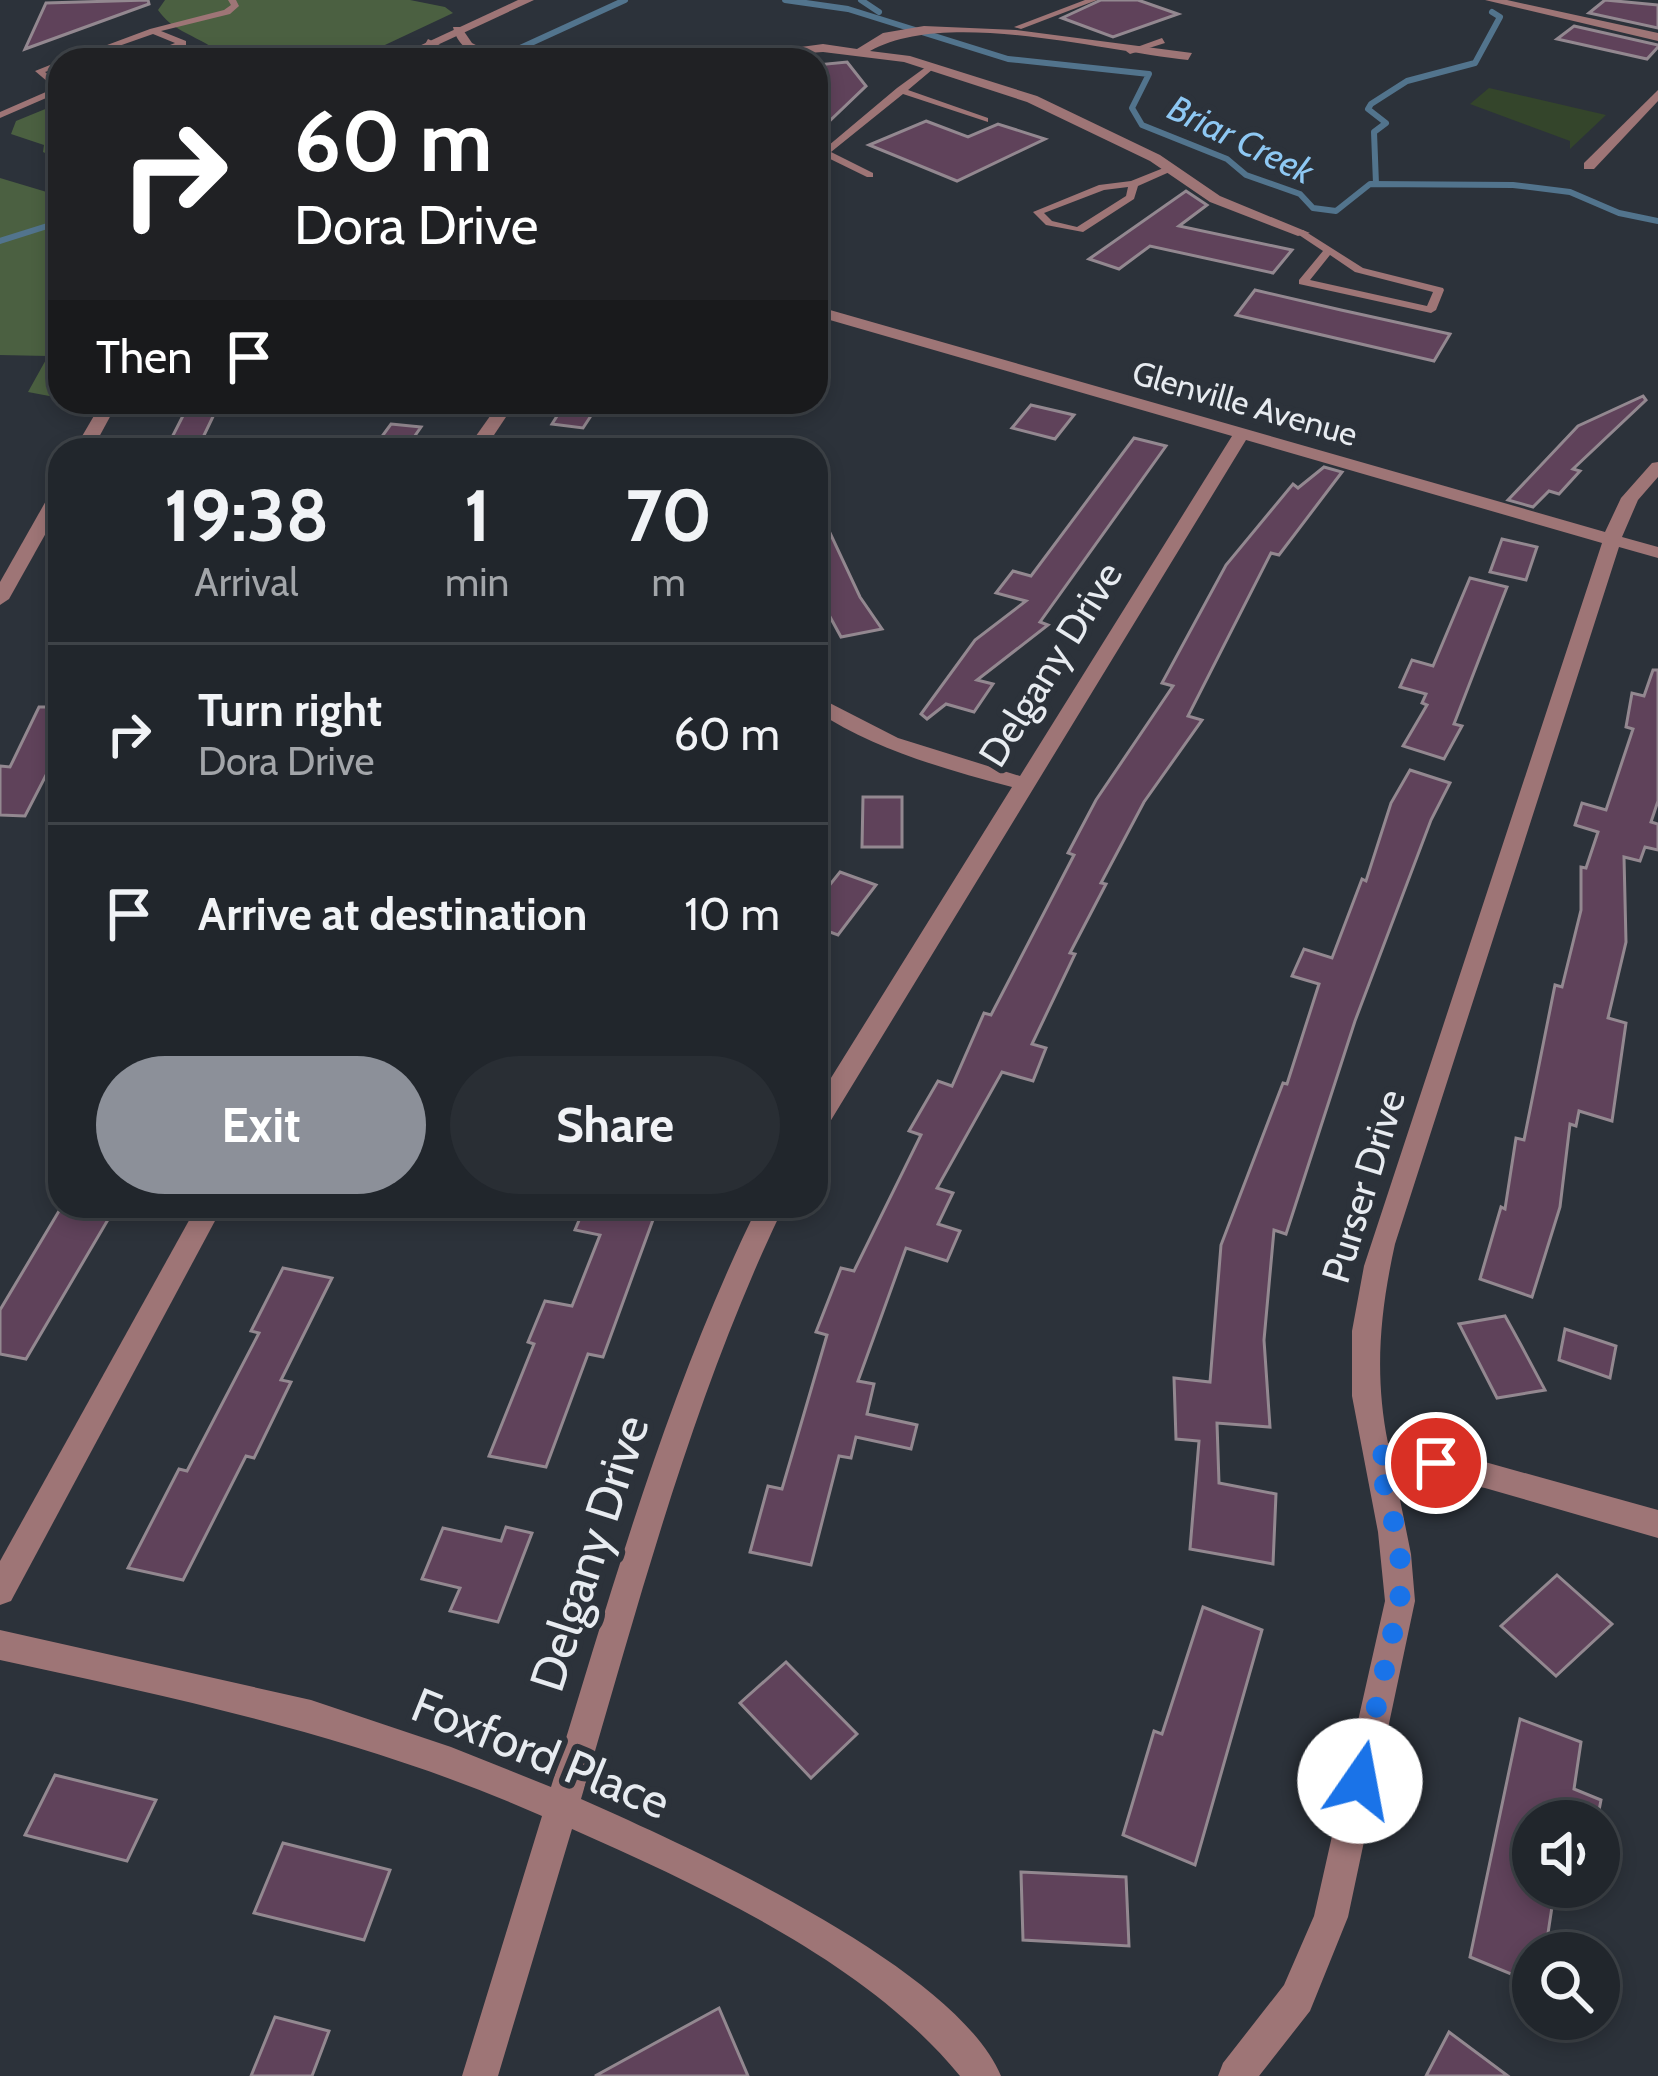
<!DOCTYPE html>
<html lang="en">
<head>
<meta charset="utf-8">
<style>
	body { margin:0; font-family:Cabin,sans-serif; background:#292e34; color:#f1f3f6; height:100vh; display:flex; flex-direction:column; font-size:45px; white-space:nowrap }
	* { box-sizing:border-box; margin:0 }
	p { font-size:39px; color:#a2a5a9 }
	.icon { flex:none; width:66px; height:66px; fill:none; stroke:currentColor; stroke-width:2; stroke-linecap:round; stroke-linejoin:round }
	.map { position:relative; flex:1; overflow:hidden }
	.drawer { position:absolute; left:48px; top:438px; width:780px; height:780px; display:flex; flex-direction:column; background:#21262c; border-radius:36px; box-shadow:0 6px 18px #0003,0 0 0 3px #3e4348 }
	.drawer>* { flex:none }
	.top-card { position:absolute; left:48px; top:48px; width:780px; height:366px; border-radius:36px; box-shadow:0 6px 18px #0003,0 0 0 3px #3e4348; background:#202124; color:#fff; overflow:hidden }
	.buttons { position:absolute; left:1512px; top:1800px; display:grid; gap:24px }
	.buttons a { display:grid; place-items:center; width:108px; height:108px; border-radius:50%; background:#21262c; box-shadow:0 6px 18px #0003,0 0 0 3px #3e4348; font-size:60px }
	.pin { position:absolute; display:grid; place-items:center; width:102px; height:102px; color:#fff; margin:-51px; border:6px solid #fff; border-radius:50%; box-shadow:0 3px 12px #0007 }
	.me { position:absolute; width:132px; margin:-66px; rotate:12deg; stroke-linejoin:round; filter:drop-shadow(0 0 9px #0008) }
	.turn { display:flex; align-items:center; gap:42px; height:252px; padding:0 48px; font-size:54px }
	.turn .icon { width:156px; height:156px; stroke-width:2.5 }
	.turn b { display:block; font-size:84px; line-height:102px }
	.then { display:flex; align-items:center; height:114px; padding:0 48px; background:#0003; gap:24px; font-size:45px }
	.eta { display:flex; justify-content:space-evenly; align-items:center; height:204px; text-align:center }
	.eta b { font-size:72px; font-weight:800; line-height:84px }
	.cta { display:flex; gap:24px; margin-top:auto; padding:24px 48px }
	.cta a { flex:1; height:138px; border-radius:72px; background:#8c9099; color:#fff; font-size:48px; font-weight:800; line-height:138px; text-align:center }
	.cta a+a { background:#292e34; color:#f1f3f6 }
	ul { padding:0; list-style:none }
	li { display:flex; align-items:center; gap:36px; height:180px; padding:0 48px; border-top:3px solid #3e4348 }
	li div { flex:1 }
	li b { display:block; font-size:45px }
	li em { font-style:normal }
	.map>svg:first-child { display:block }
	.green { fill:#34452b }
	.forest { fill:#4b6041 }
	.lines { fill:none; stroke-linecap:round; stroke-linejoin:round }
	.stream { stroke:#52748d; stroke-width:6 }
	.building { fill:#5f425a; stroke:#938890; stroke-width:3 }
	.service { fill:#9e7576; fill-rule:evenodd }
	.minor { fill:#9e7576; fill-rule:evenodd }
	.tertiary { fill:#9e7576; fill-rule:evenodd }
	.route { stroke:#1a73e8; stroke-width:21; stroke-dasharray:0 37.8 }
	.labels { text-anchor:middle; dominant-baseline:central; stroke-width:12; stroke-linejoin:round; paint-order:stroke }
	.far-street-label { font-size:33px; fill:#e7ebf0; stroke:#2c323a }
	.far-water-label { font-size:36px; font-style:italic; fill:#8ec8f3; stroke:#2c323a }
	.street-label { font-size:39px; fill:#e7ebf0; stroke:#2c323a }
	.near-street-label { font-size:48px; fill:#e7ebf0; stroke:#2c323a }
</style>
</head>
<body>
<div class="map">
<svg width="1658" height="2076" viewBox="0 0 1658 2076">
	<rect width="100%" height="100%" fill="#2c323a"/>
	<polygon class="green" points="1489,88 1606,115 1570,149 1570,141 1470,104"/>
	<g class="forest">
		<path d="M 165,0 L 410,0 L 445,7 L 453,13 L 353,60 L 174,60 L 210,46 C 191,34 172,30 158,10 Z"/>
		<polygon points="60,103 60,160 43,152 44,145 11,134 16,121"/>
		<polygon points="0,178 60,196 60,398 28,392 48,356 0,355"/>
	</g>
	<g class="lines">
		<g class="stream">
			<polyline points="785,0 848,9 1008,59 1149,74 1132,108 1142,125 1227,159 1246,175 1300,194 1313,208 1336,211 1370,184 1513,185 1570,192 1619,213 1658,221"/>
			<polyline points="861,0 879,12"/>
			<polyline points="507,54 625,0"/>
			<polyline points="1376,184 1374,132 1386,123 1368,109 1371,104 1407,81 1475,63 1500,17 1492,12"/>
			<polyline points="0,241 60,222"/>
		</g>
	</g>
	<g class="building">
		<polygon points="148,0 149,4 25,49 46,3"/>
		<polygon points="1101,0 1138,0 1178,14 1113,37 1062,18"/>
		<polygon points="1605,0 1658,5 1658,28 1589,13"/>
		<polygon points="1574,26 1658,45 1658,47 1647,59 1557,39"/>
		<polygon points="847,62 866,86 816,134 816,65"/>
		<polygon points="926,121 968,137 998,124 1045,139 957,181 869,145"/>
		<polygon points="1186,191 1207,205 1179,226 1292,250 1273,273 1150,246 1119,269 1089,259"/>
		<polygon points="1255,290 1341,310 1450,334 1434,361 1236,315"/>
		<polygon points="1643,396 1646,400 1573,469 1580,471 1559,494 1549,491 1533,507 1508,500 1578,426"/>
		<polygon points="190,402 220,402 197,450 166,449"/>
		<polygon points="566,402 600,402 583,428 552,424"/>
		<polygon points="1031,405 1074,415 1055,439 1012,428"/>
		<polygon points="391,424 421,427 405,450 372,450"/>
		<polygon points="1134,438 1166,446 1040,622 1048,625 977,680 993,684 974,712 946,704 927,719 921,714 975,640 1026,601 996,593 1013,571 1031,576"/>
		<polygon points="1324,467 1342,472 1279,555 1271,553 1188,716 1202,720 1144,802 1101,883 1106,884 1070,953 1075,954 1032,1044 1046,1048 1033,1081 1002,1072 937,1188 953,1193 938,1224 960,1231 947,1261 906,1248 858,1381 874,1384 867,1414 917,1425 911,1449 856,1437 851,1458 839,1456 811,1565 750,1552 768,1486 782,1489 827,1335 816,1332 841,1268 854,1271 921,1135 909,1131 938,1081 952,1086 984,1013 991,1015 1074,855 1068,853 1096,800 1173,686 1162,683 1226,565 1293,484 1298,488"/>
		<polygon points="816,503 860,597 882,629 841,637 816,591"/>
		<polygon points="1502,539 1537,547 1526,580 1490,572"/>
		<polygon points="1470,578 1507,587 1454,724 1462,726 1444,759 1403,746 1427,705 1422,703 1426,694 1400,687 1412,660 1433,666"/>
		<polygon points="1653,670 1658,670 1658,801 1651,822 1658,824 1658,850 1645,847 1640,861 1624,857 1626,942 1608,1018 1626,1023 1612,1121 1579,1111 1576,1126 1570,1124 1560,1207 1532,1297 1480,1279 1501,1207 1505,1209 1516,1138 1524,1140 1555,985 1562,987 1581,910 1581,867 1586,868 1598,832 1575,825 1582,803 1606,810 1633,729 1626,727 1632,693 1644,696"/>
		<polygon points="39,707 60,707 60,748 25,816 0,815 0,766 10,767"/>
		<polygon points="1410,770 1450,783 1431,820 1355,1021 1286,1234 1274,1230 1264,1340 1270,1427 1217,1423 1219,1483 1276,1494 1273,1564 1190,1549 1199,1441 1176,1439 1174,1378 1210,1382 1221,1245 1283,1083 1287,1084 1319,984 1292,976 1304,949 1332,958 1362,879 1366,881 1391,803"/>
		<polygon points="863,797 902,797 902,847 862,847"/>
		<polygon points="840,872 876,885 838,935 816,927 816,902"/>
		<polygon points="62,1206 116,1206 26,1359 0,1354 0,1310"/>
		<polygon points="585,1206 658,1206 603,1357 588,1354 546,1467 489,1456 534,1344 528,1342 545,1301 572,1306 600,1235 575,1230"/>
		<polygon points="283,1268 332,1278 281,1380 291,1382 254,1458 246,1456 183,1580 128,1568 179,1469 187,1471 259,1333 251,1331"/>
		<polygon points="1505,1316 1521,1345 1545,1390 1497,1398 1459,1324"/>
		<polygon points="1565,1329 1616,1346 1610,1378 1559,1360"/>
		<polygon points="506,1527 532,1533 498,1622 450,1611 460,1588 422,1579 443,1528 501,1541"/>
		<polygon points="1557,1575 1612,1624 1556,1676 1501,1626"/>
		<polygon points="1203,1607 1262,1630 1195,1865 1123,1835 1154,1731 1162,1734"/>
		<polygon points="786,1662 857,1734 811,1778 740,1703"/>
		<polygon points="1520,1719 1581,1742 1574,1789 1601,1800 1597,1821 1533,1821 1533,1887 1555,1887 1545,1953 1533,1953 1533,1983 1470,1957"/>
		<polygon points="55,1775 156,1800 127,1861 25,1835"/>
		<polygon points="283,1843 390,1870 364,1940 254,1913"/>
		<polygon points="1021,1872 1126,1877 1129,1946 1023,1940"/>
		<polygon points="719,2008 748,2076 595,2076"/>
		<polygon points="275,2017 329,2031 312,2076 251,2076"/>
		<polygon points="1449,2032 1508,2076 1426,2076"/>
	</g>
	<g class="lines">
		<g class="service">
			<polygon points="228,0 236,0 239,6 230,14 161,31 186,41 186,45 145,60 133,60 175,43 153,34 79,60 67,60 150,29 224,10 231,5"/>
			<polygon points="1085,0 1097,0 1021,29 1014,27"/>
			<polygon points="1162,38 1165,43 1130,54 1126,51"/>
			<polygon points="60,61 60,67 45,72 60,83 60,92 0,118 0,112 55,88 35,71"/>
			<polygon points="930,64 933,65 933,69 908,90 988,118 988,122 903,94 831,152 873,173 873,177 867,177 822,155 822,151 897,88"/>
			<path d="M 1171,165 L 1176,168 L 1174,170 L 1138,186 L 1134,199 L 1083,232 L 1046,225 L 1033,212 L 1099,185 L 1131,181 ZM 1128,187 L 1126,196 L 1077,227 L 1052,221 L 1044,213 L 1104,190 Z"/>
			<path d="M 1303,230 L 1363,268 L 1443,288 L 1444,290 L 1436,310 L 1431,313 L 1299,284 L 1299,280 L 1323,251 L 1299,235 L 1299,231 ZM 1330,255 L 1355,272 L 1433,292 L 1427,306 L 1310,280 Z"/>
		</g>
		<g class="minor">
			<polygon points="1485,0 1507,0 1658,33 1658,41"/>
			<path d="M 924,26 L 1016,30 L 1192,53 L 1188,60 C 1101,51 946,8 870,51 L 910,56 L 1037,96 L 1160,155 L 1220,196 L 1310,233 L 1298,236 L 1210,202 L 1150,161 L 1027,102 L 904,62 L 823,52 L 704,60 L 823,44 L 857,49 L 883,33 Z"/>
			<path d="M 453,27 L 461,27 L 472,43 L 504,60 C 480,60 458,50 453,27 Z"/>
			<polygon points="428,39 464,57 466,60 451,60 424,46"/>
			<polygon points="1658,90 1658,101 1594,169 1584,169 1584,163"/>
			<path d="M 816,306 L 1605,532 L 1621,498 L 1652,463 L 1658,462 L 1658,477 L 1638,500 L 1622,537 L 1658,547 L 1658,558 L 1619,547 L 1395,1244 C 1380,1312 1374,1374 1388,1443 L 1485,1462 L 1658,1510 L 1658,1538 L 1485,1488 L 1394,1470 L 1411,1554 L 1415,1601 L 1348,1917 L 1310,2011 L 1259,2076 L 1218,2076 L 1223,2063 L 1284,1985 L 1314,1916 L 1385,1601 L 1378,1532 L 1352,1396 L 1352,1331 L 1364,1266 L 1602,543 L 1246,440 L 825,1130 L 816,1133 L 816,1102 L 1012,787 C 944,769 876,750 816,711 L 816,696 L 898,738 L 1020,776 L 1232,436 L 816,316 Z"/>
			<polygon points="500,402 516,402 484,450 466,450"/>
			<polygon points="197,1206 223,1206 11,1601 0,1605 0,1561"/>
			<path d="M 758,1206 L 784,1206 C 693,1395 640,1599 581,1799 C 689,1847 955,1966 1001,2076 L 960,2076 C 868,1963 703,1887 572,1829 L 498,2076 L 462,2076 L 542,1816 C 368,1739 185,1700 0,1660 L 0,1630 L 311,1700 L 451,1747 L 551,1787 C 612,1590 667,1391 758,1206 Z"/>
		</g>
		<g class="tertiary">
			<polygon points="518,0 534,0 405,60 389,60"/>
			<polygon points="102,402 118,402 92,450 74,450"/>
			<polygon points="60,487 60,508 9,599 0,605 0,582 51,492"/>
		</g>
	</g>
	<g class="lines">
		<polyline class="route" points="1360,1781 1400,1600 1400,1548 1377,1454 1436,1463"/>
	</g>
	<g class="labels">
		<g class="far-street-label">
			<text transform="translate(1245 403) rotate(16)">Glenville Avenue</text>
		</g>
		<g class="far-water-label">
			<text transform="translate(1241 139) rotate(26)">Briar Creek</text>
		</g>
		<g class="street-label">
			<text transform="translate(1050 664) rotate(-58)">Delgany Drive</text>
			<text transform="translate(1363 1186) rotate(-73)">Purser Drive</text>
		</g>
		<g class="near-street-label">
			<text transform="translate(589 1553) rotate(-72)">Delgany Drive</text>
			<text transform="translate(541 1753) rotate(22)">Foxford Place</text>
		</g>
	</g>
</svg>
<div class="buttons">
<a><svg class="icon" aria-label="sound" viewBox="0 0 24 24"><path d="M4 9h4l5-4v14l-5-4H4zM17 9q2 3 0 6"/></svg></a>
<a><svg class="icon" aria-label="search" viewBox="0 0 24 24"><circle cx="10" cy="10" r="6"/><path d="M15 15l6 6"/></svg></a>
</div>
<div class="pin" style="left:1436px;top:1463px;background:#d93025"><svg class="icon" aria-label="arrive" viewBox="0 0 24 24"><path d="M6 21V4h12l-3 4 3 4H6"/></svg></div>
<svg class="me" style="left:1360px;top:1781px" viewBox="-20 -20 40 40"><circle r="19" fill="#fff"/><path d="M0-13L10 11 0 6-10 11z" fill="#1a73e8"/></svg>
<div class="top-card">
<div class="turn"><svg class="icon" aria-label="right" viewBox="0 0 24 24"><path d="M7 20v-9h11M14 6l5 5-5 5"/></svg><div><b>60 m</b>Dora Drive</div></div>
<div class="then">Then<svg class="icon" aria-label="arrive" viewBox="0 0 24 24"><path d="M6 21V4h12l-3 4 3 4H6"/></svg></div>
</div>
<section class="drawer">
<div class="eta">
<div><b>19:38</b><p>Arrival</p></div>
<div><b>1</b><p>min</p></div>
<div><b>70</b><p>m</p></div>
</div>
<ul>
<li><svg class="icon" aria-label="right" viewBox="0 0 24 24"><path d="M7 20v-9h11M14 6l5 5-5 5"/></svg><div><b>Turn right</b><p>Dora Drive</p></div><em>60 m</em></li>
<li><svg class="icon" aria-label="arrive" viewBox="0 0 24 24"><path d="M6 21V4h12l-3 4 3 4H6"/></svg><div><b>Arrive at destination</b></div><em>10 m</em></li>
</ul>
<div class="cta"><a>Exit</a><a>Share</a></div>
</section>
</div>
</body>
</html>
